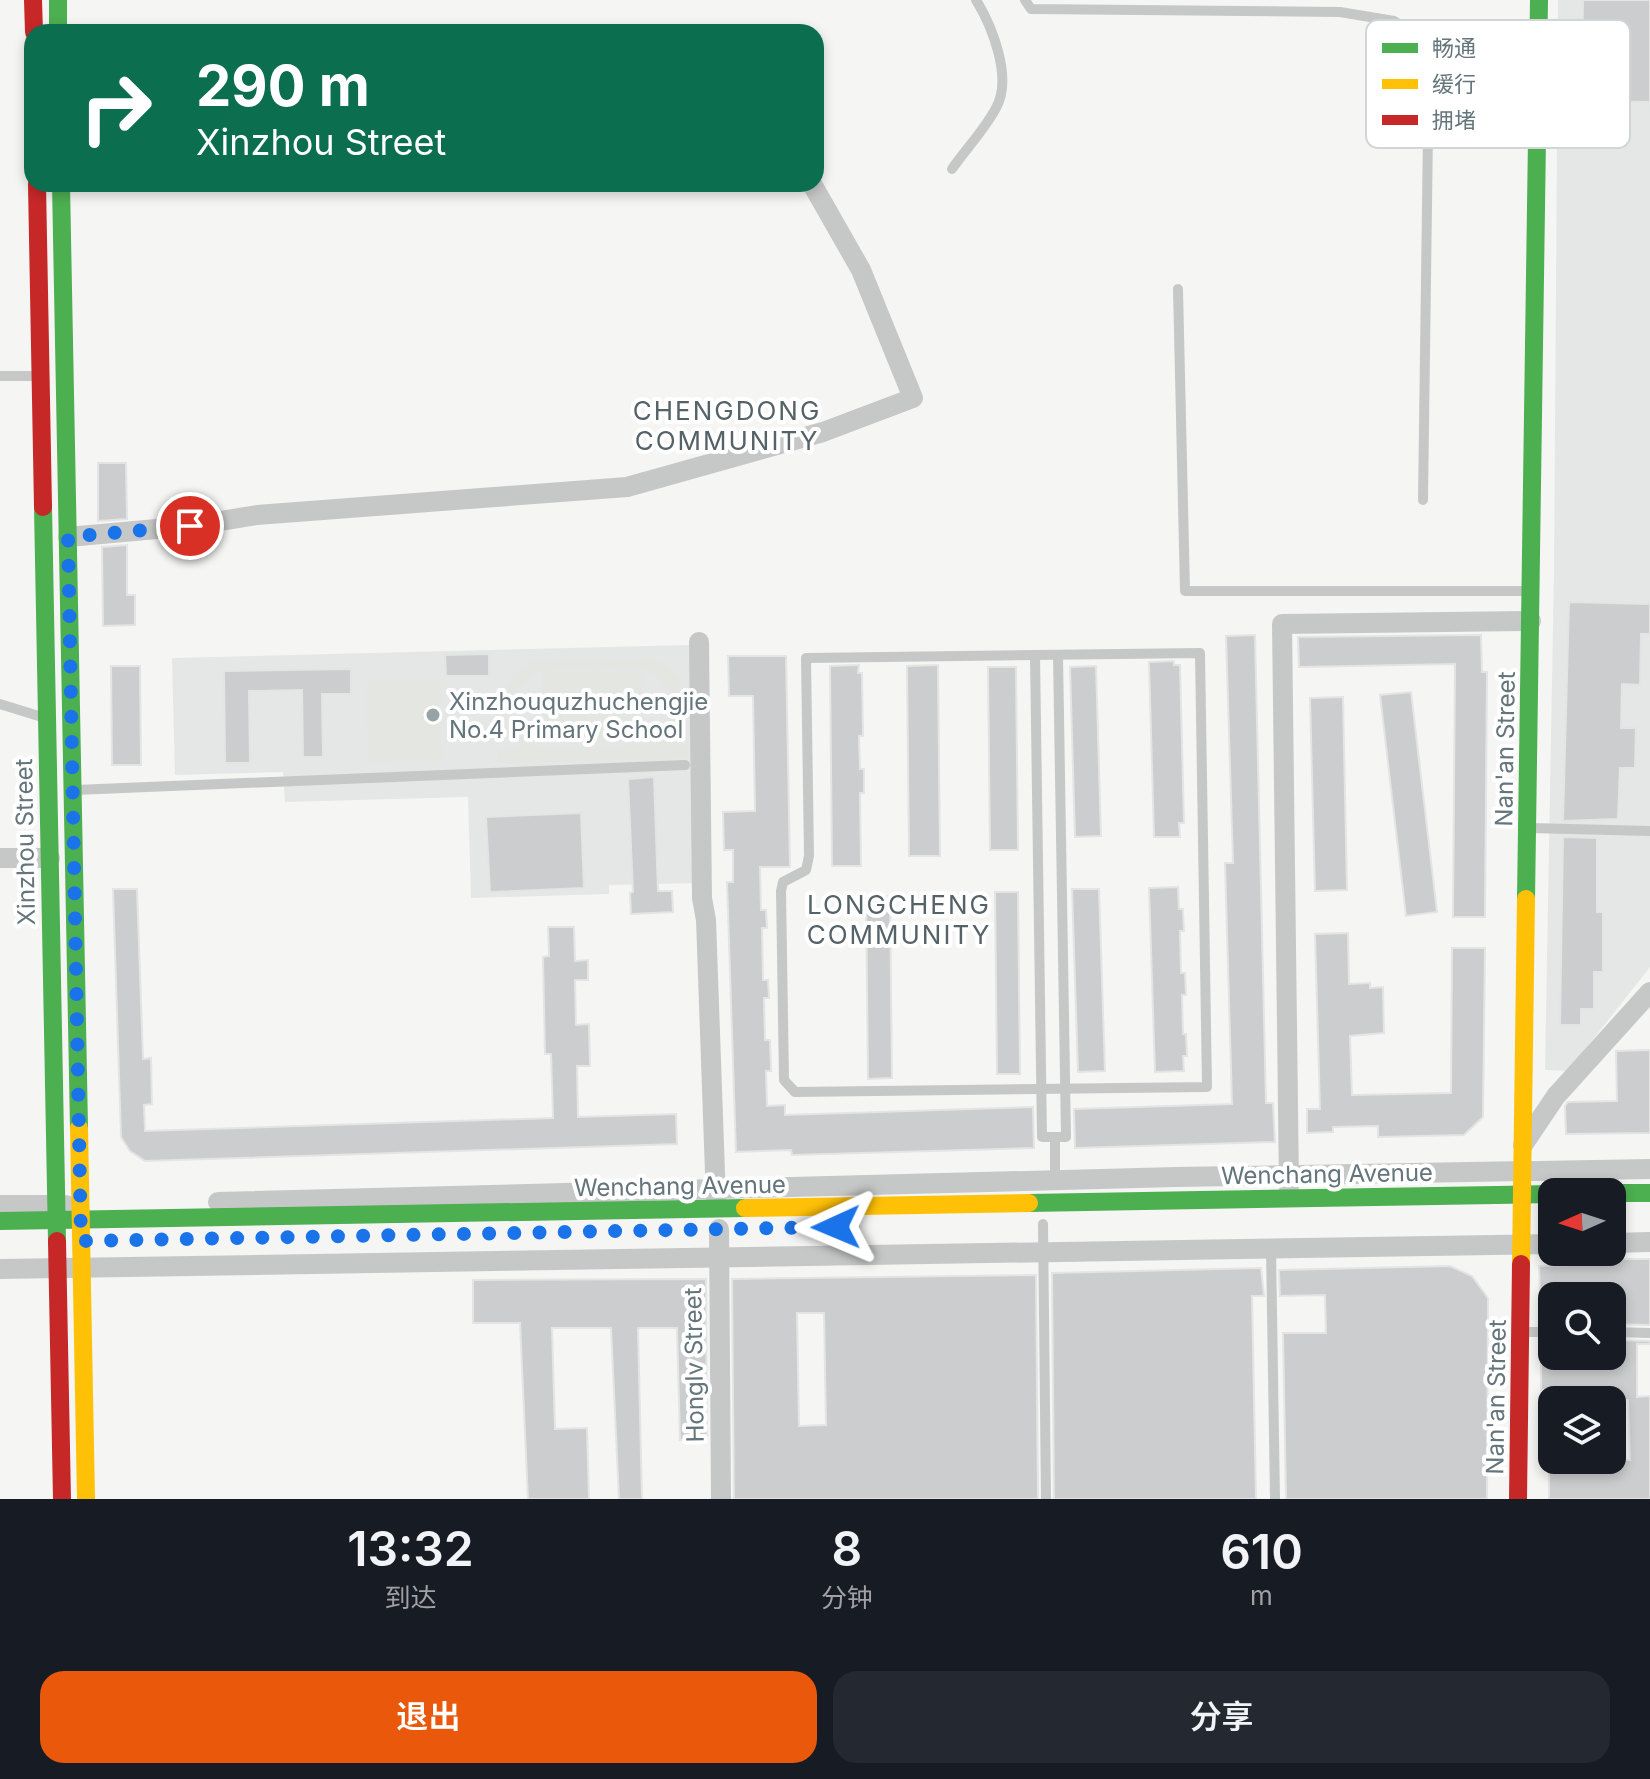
<!DOCTYPE html>
<html lang="zh">
<head>
<meta charset="utf-8">
<style>
	body { margin:0; font-family:Inter,"Noto Sans SC",sans-serif; background:#242831; color:#f1f3f6; height:100vh; display:flex; flex-direction:column; font-size:30px; white-space:nowrap }
	* { box-sizing:border-box; margin:0 }
	p { font-size:26px; color:#9ea1a6 }
	.icon { flex:none; width:44px; height:44px; fill:none; stroke:currentColor; stroke-width:2; stroke-linecap:round; stroke-linejoin:round }
	.map { position:relative; height:1499px; overflow:hidden }
	.details { display:flex; flex-direction:column; background:#171b24; flex:1 }
	.details>* { flex:none }
	.guide { position:absolute; left:24px; top:24px; width:800px; height:168px; border-radius:24px; box-shadow:0 4px 12px #0003; background:#0b6e4f; color:#fff; overflow:hidden }
	.needle { width:52px; rotate:267deg }
	.fabs { position:absolute; left:1538px; top:1178px; display:grid; gap:16px }
	.fabs a { display:grid; place-items:center; width:88px; height:88px; border-radius:16px; background:#171b24; box-shadow:0 4px 12px #0003; font-size:40px }
	.pin { position:absolute; display:grid; place-items:center; width:68px; height:68px; color:#fff; margin:-34px; border:4px solid #fff; border-radius:50%; box-shadow:0 2px 8px #0007 }
	.me { position:absolute; width:88px; margin:-44px; rotate:269deg; stroke-linejoin:round; filter:drop-shadow(0 0 6px #0008) }
	.turn { display:flex; align-items:center; gap:28px; height:168px; padding:0 40px; font-size:36px }
	.turn .icon { width:104px; height:104px; stroke-width:2.5 }
	.turn b { display:block; font-size:56px; line-height:68px }
	.eta { display:flex; justify-content:space-evenly; align-items:center; height:136px; text-align:center }
	.eta b { font-size:48px; font-weight:600; line-height:56px }
	.primary-button { display:flex; gap:16px; margin-top:auto; padding:16px 40px }
	.primary-button a { flex:1; height:92px; border-radius:24px; background:#ea580c; color:#fff; font-size:32px; font-weight:600; line-height:92px; text-align:center }
	.primary-button a+a { background:#242831; color:#f1f3f6 }
	.map>svg:first-child { display:block }
	.built { fill:#e5e6e6 }
	.green { fill:#e4e6e2; fill-rule:evenodd }
	.building { fill:#cccdce; stroke:#e4e4e4; stroke-width:2; fill-rule:evenodd }
	.lines { fill:none; stroke-linecap:round; stroke-linejoin:round }
	.lane { stroke:#c6c8c8; stroke-width:10 }
	.street { stroke:#c6c8c8; stroke-width:20 }
	.fast { stroke:#4caf50; stroke-width:18 }
	.slow { stroke:#ffc107; stroke-width:18 }
	.jam { stroke:#c62828; stroke-width:18 }
	.route { stroke:#1a73e8; stroke-width:14; stroke-dasharray:0 25.2 }
	.poi-dot { fill:#97a2a5; stroke:#fff; stroke-width:3 }
	.labels { text-anchor:middle; dominant-baseline:central; stroke-width:8; stroke-linejoin:round; paint-order:stroke }
	.poi-label { font-size:24px; fill:#64757b; stroke:#fff; text-anchor:start }
	.street-label { font-size:24px; fill:#64757b; stroke:#fff }
	.neighbourhood-label { font-size:26px; letter-spacing:2px; fill:#556267; stroke:#fff }
	.key { fill:#fff; stroke:#d0d6d7; stroke-width:2 }
	.key-label { font-size:22px; fill:#64757b }
</style>
</head>
<body>
<div class="map">
<svg width="1650" height="1499" viewBox="0 0 1650 1499">
	<rect width="100%" height="100%" fill="#f5f5f4"/>
	<g class="built">
		<polygon points="1558,0 1650,0 1650,967 1568,1071 1545,1070 1554,571"/>
		<polygon points="690,645 697,883 609,885 609,894 471,898 468,797 285,802 283,772 175,775 172,658"/>
	</g>
	<g class="green">
		<path d="M 653,659 C 689,676 698,716 671,745 L 688,745 L 688,758 L 500,763 L 499,750 L 521,749 C 493,722 495,682 530,662 ZM 645,668 C 678,685 680,726 647,745 L 538,748 C 507,729 507,691 536,671 Z"/>
		<polygon points="643,670 644,739 544,742 542,673"/>
		<polygon points="367,681 441,681 441,760 368,761"/>
	</g>
	<g class="building">
		<polygon points="1583,0 1650,0 1650,102 1581,101"/>
		<polygon points="98,463 126,463 127,519 98,521"/>
		<polygon points="127,545 127,595 135,595 135,625 103,626 102,547"/>
		<polygon points="1569,602 1650,604 1650,634 1641,634 1640,685 1622,684 1621,728 1636,728 1635,768 1620,768 1618,819 1563,821"/>
		<polygon points="1255,635 1266,1103 1273,1103 1275,1142 1075,1148 1074,1109 1232,1104 1225,863 1233,863 1226,636"/>
		<polygon points="1481,635 1482,672 1487,672 1485,917 1453,917 1455,664 1299,667 1298,637"/>
		<polygon points="489,654 489,676 446,676 445,655"/>
		<polygon points="728,656 786,656 790,867 760,867 761,910 766,910 767,928 762,928 763,980 768,980 769,998 764,998 765,1040 770,1040 771,1071 766,1071 767,1106 785,1105 785,1115 1033,1107 1034,1148 792,1155 791,1150 736,1152 727,882 733,882 733,850 724,850 723,812 755,811 753,696 729,696"/>
		<polygon points="1174,661 1174,665 1180,665 1184,823 1179,823 1180,837 1154,837 1149,662"/>
		<polygon points="859,665 858,673 862,673 863,736 859,736 860,769 864,769 864,793 860,793 861,866 832,866 830,666"/>
		<polygon points="938,665 940,856 909,856 907,666"/>
		<polygon points="111,666 140,666 141,765 112,765"/>
		<polygon points="1096,666 1101,836 1075,837 1070,667"/>
		<polygon points="988,667 1016,667 1018,850 990,850"/>
		<polygon points="351,669 351,694 322,694 323,757 303,757 302,690 249,691 250,763 225,763 224,671"/>
		<polygon points="1411,692 1437,912 1406,916 1380,695"/>
		<polygon points="1343,697 1347,890 1315,891 1310,698"/>
		<polygon points="654,777 658,891 672,891 673,912 631,914 630,893 633,892 628,779"/>
		<polygon points="581,813 584,888 490,892 486,817"/>
		<polygon points="1563,837 1597,838 1597,912 1603,912 1603,972 1594,972 1594,1009 1581,1009 1581,1025 1560,1025"/>
		<polygon points="1178,887 1179,909 1183,909 1184,931 1180,931 1181,973 1185,973 1186,995 1182,995 1183,1034 1186,1034 1187,1056 1183,1056 1184,1071 1155,1072 1149,888"/>
		<polygon points="113,889 137,889 143,1059 151,1058 152,1104 144,1105 145,1131 553,1118 551,1054 545,1054 543,957 549,956 548,927 574,927 575,961 588,960 588,980 575,980 576,1025 589,1024 590,1066 577,1066 578,1117 676,1114 677,1144 145,1161 130,1151 121,1137"/>
		<polygon points="1072,889 1099,889 1105,1071 1078,1072"/>
		<polygon points="995,892 1018,892 1020,1074 997,1074"/>
		<polygon points="890,896 892,1078 868,1079 866,897"/>
		<polygon points="1348,933 1349,984 1370,983 1370,988 1383,987 1384,1033 1350,1036 1352,1095 1451,1093 1452,948 1485,948 1483,1117 1464,1135 1378,1137 1378,1126 1333,1127 1333,1132 1307,1133 1307,1109 1320,1109 1315,934"/>
		<polygon points="1650,1050 1650,1133 1566,1134 1565,1106 1568,1102 1617,1101 1616,1051"/>
		<polygon points="1572,1259 1650,1259 1650,1325 1612,1324 1612,1296 1540,1296 1539,1266 1573,1265"/>
		<polygon points="1450,1266 1472,1276 1488,1298 1487,1499 1286,1499 1283,1333 1326,1333 1325,1295 1280,1296 1279,1270"/>
		<polygon points="1261,1268 1264,1296 1252,1296 1256,1499 1054,1499 1052,1273"/>
		<path d="M 1036,1275 L 1038,1499 L 734,1499 L 732,1279 ZM 797,1313 L 824,1313 L 826,1425 L 799,1426 Z"/>
		<polygon points="706,1279 707,1440 680,1440 677,1328 638,1328 642,1499 619,1499 611,1328 552,1328 555,1429 587,1428 589,1499 528,1499 520,1323 473,1323 473,1280"/>
		<polygon points="1616,1340 1650,1341 1650,1344 1637,1344 1637,1397 1650,1396 1650,1499 1549,1499 1549,1460 1630,1460 1628,1400 1549,1400 1548,1389 1541,1390 1541,1356 1616,1356"/>
	</g>
	<g class="lines">
		<g class="lane">
			<polyline points="1025,0 1031,9 1340,12 1394,21 1417,35 1429,59 1423,500"/>
			<path d="M 952,169 C 966,149 985,129 996,108 C 1013,78 992,26 976,0"/>
			<polyline points="1178,289 1185,591 1529,591"/>
			<polyline points="0,376 38,376"/>
			<polygon points="1200,653 1207,1087 795,1092 784,1080 781,891 783,882 806,870 809,856 806,658"/>
			<polyline points="1035,655 1042,1137 1066,1137 1058,655"/>
			<polyline points="0,704 45,718"/>
			<polyline points="75,790 685,765"/>
			<polyline points="1530,828 1650,831"/>
			<polyline points="1055,1137 1055,1183"/>
			<polyline points="1043,1224 1046,1499"/>
			<polyline points="1271,1249 1275,1499"/>
			<polyline points="1523,1332 1552,1332"/>
			<polyline points="1612,1332 1650,1333"/>
		</g>
		<g class="street">
			<polyline points="68,537 190,526 257,515 627,487 823,432 913,398 861,270 812,184"/>
			<polyline points="699,642 702,898 706,920 716,1201"/>
			<polyline points="0,858 50,858"/>
			<polyline points="1523,1145 1556,1096 1650,992"/>
			<polyline points="1289,1187 1282,624 1531,621"/>
			<polyline points="218,1202 1176,1177 1650,1169"/>
			<polyline points="0,1205 66,1205"/>
			<polyline points="719,1229 721,1499"/>
			<polyline points="1612,1243 1650,1242"/>
			<polyline points="0,1269 1552,1244"/>
		</g>
		<g class="fast">
			<polyline points="58,0 58,32"/>
			<polyline points="61,184 79,1128"/>
			<polyline points="43,507 57,1241"/>
			<polyline points="1526,899 1539,0"/>
			<polyline points="1612,1193 1650,1193"/>
			<polyline points="1029,1203 1552,1194"/>
			<polyline points="0,1221 745,1208"/>
		</g>
		<g class="slow">
			<polyline points="79,1128 86,1499"/>
			<polyline points="745,1208 1029,1203"/>
			<polyline points="1521,1264 1526,899"/>
		</g>
		<g class="jam">
			<polyline points="33,0 34,32"/>
			<polyline points="37,184 43,507"/>
			<polyline points="57,1241 62,1499"/>
			<polyline points="1518,1499 1521,1264"/>
		</g>
	</g>
	<g class="lines">
		<polyline class="route" points="190,526 68,537 81,1241 836,1227"/>
	</g>
	<circle class="poi-dot" cx="433" cy="715" r="8"/>
	<g class="labels">
		<g class="poi-label">
			<text x="449" y="701">Xinzhouquzhuchengjie<tspan x="449" dy="28">No.4 Primary School</tspan></text>
		</g>
		<g class="street-label">
			<text transform="translate(1505 749) rotate(-89)">Nan'an Street</text>
			<text transform="translate(25 842) rotate(-91)">Xinzhou Street</text>
			<text transform="translate(1327 1174) rotate(-1)">Wenchang Avenue</text>
			<text transform="translate(680 1186) rotate(-1)">Wenchang Avenue</text>
			<text transform="translate(694 1365) rotate(-91)">Honglv Street</text>
			<text transform="translate(1496 1397) rotate(-89)">Nan'an Street</text>
		</g>
		<g class="neighbourhood-label">
			<text x="727" y="410">CHENGDONG<tspan x="727" dy="30">COMMUNITY</tspan></text>
			<text x="899" y="904">LONGCHENG<tspan x="899" dy="30">COMMUNITY</tspan></text>
		</g>
	</g>
	<rect x="1366" y="20" width="264" height="128" rx="12" class="key"/>
	<rect x="1382" y="43" width="36" height="10" fill="#4caf50"/>
	<rect x="1382" y="79" width="36" height="10" fill="#ffc107"/>
	<rect x="1382" y="115" width="36" height="10" fill="#c62828"/>
	<g class="key-label">
		<text x="1432" y="56">畅通</text>
		<text x="1432" y="92">缓行</text>
		<text x="1432" y="128">拥堵</text>
	</g>
</svg>
<div class="fabs">
<a><svg class="needle" viewBox="-14 -14 28 28"><path d="M0-13l5 13h-10z" fill="#e53935"/><path d="M0 13l5-13h-10z" fill="#9ea1a6"/></svg></a>
<a><svg class="icon" aria-label="search" viewBox="0 0 24 24"><circle cx="10" cy="10" r="6"/><path d="M15 15l6 6"/></svg></a>
<a><svg class="icon" aria-label="layers" viewBox="0 0 24 24"><path d="M12 4l9 5-9 5-9-5zM3 14l9 5 9-5"/></svg></a>
</div>
<div class="pin" style="left:190px;top:526px;background:#d93025"><svg class="icon" aria-label="arrive" viewBox="0 0 24 24"><path d="M6 21V4h12l-3 4 3 4H6"/></svg></div>
<svg class="me" style="left:836px;top:1227px" viewBox="-20 -20 40 40"><path d="M0-17L14 15 0 8-14 15z" fill="#1a73e8" stroke="#fff" stroke-width="4"/></svg>
<div class="guide">
<div class="turn"><svg class="icon" aria-label="right" viewBox="0 0 24 24"><path d="M7 20v-9h11M14 6l5 5-5 5"/></svg><div><b>290 m</b>Xinzhou Street</div></div>
</div>
</div>
<section class="details">
<div class="eta">
<div><b>13:32</b><p>到达</p></div>
<div><b>8</b><p>分钟</p></div>
<div><b>610</b><p>m</p></div>
</div>
<div class="primary-button"><a>退出</a><a>分享</a></div>
</section>
</body>
</html>
